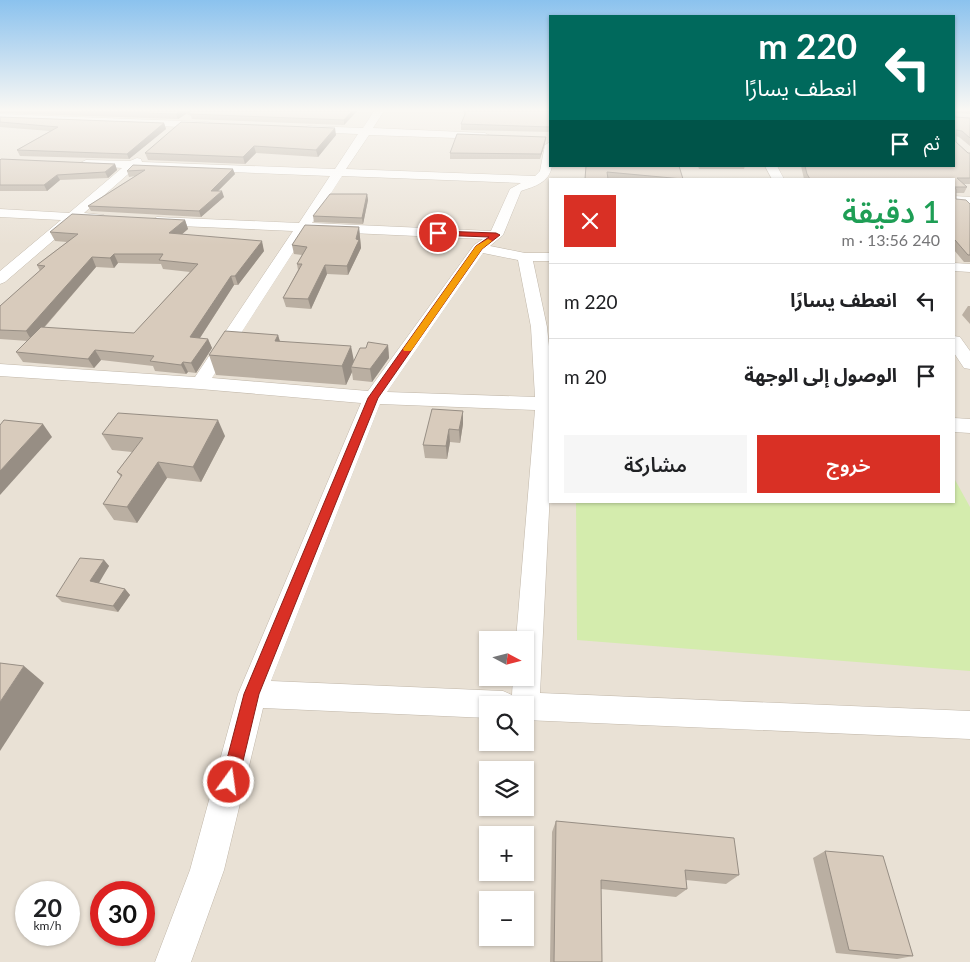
<!DOCTYPE html>
<html lang="ar">
<head>
<meta charset="utf-8">
<style>
	body { margin:0; font-family:Lato,"Noto Sans Arabic",sans-serif; background:#f6f6f6; color:#202124; direction:rtl; height:100vh; display:flex; flex-direction:column; font-size:19px; white-space:nowrap }
	* { box-sizing:border-box; margin:0 }
	p { font-size:16px; color:#757577 }
	.icon { flex:none; width:28px; height:28px; fill:none; stroke:currentColor; stroke-width:2; stroke-linecap:round; stroke-linejoin:round }
	.map { position:relative; flex:1; overflow:hidden; direction:ltr }
	.details { position:absolute; left:549px; top:178px; width:406px; height:325px; display:flex; flex-direction:column; background:#fff; border-radius:0px; box-shadow:0 1px 4px #0004; direction:rtl }
	.details>* { flex:none }
	.hud { position:absolute; left:549px; top:15px; width:406px; height:152px; border-radius:0px; box-shadow:0 1px 4px #0004; direction:rtl; background:#00695c; color:#fff; overflow:hidden }
	.needle { width:32px; rotate:97deg }
	.controls { position:absolute; left:479px; top:631px; display:grid; gap:10px }
	.controls a { display:grid; place-items:center; width:55px; height:55px; border-radius:0px; background:#fff; box-shadow:0 1px 4px #0004; font-size:25px }
	.speed { position:absolute; left:15px; top:881px; display:flex; gap:10px; font-size:25px; font-weight:700; text-align:center }
	.speed>* { display:grid; place-content:center; width:65px; height:65px; border-radius:50%; background:#fff; box-shadow:0 1px 4px #0004; line-height:1 }
	.speed small { font-size:12px; font-weight:400 }
	.speed .limit { border:8px solid #d22; background:#fff; color:#111 }
	.pin { position:absolute; display:grid; place-items:center; width:42px; height:42px; color:#fff; margin:-21px; border:2px solid #fff; border-radius:50%; box-shadow:0 1px 5px #0007 }
	.me { position:absolute; width:55px; margin:-28px; rotate:14deg; stroke-linejoin:round; filter:drop-shadow(0 0 4px #0008) }
	.turn { display:flex; align-items:center; gap:18px; height:105px; padding:0 15px; font-size:22px }
	.turn .icon { width:65px; height:65px; stroke-width:2.5 }
	.turn b { display:block; font-size:35px; line-height:42px }
	.then { display:flex; align-items:center; height:48px; padding:0 15px; background:#0003; gap:10px; font-size:19px }
	.round { display:grid; place-items:center; flex:none; width:52px; height:52px; border-radius:0px; background:#f6f6f6 }
	.summary { display:flex; align-items:center; justify-content:space-between; height:85px; padding:0 15px }
	h1 { font-size:30px; font-weight:600; line-height:38px; color:#1e9e55 }
	.cta { display:flex; gap:10px; margin-top:auto; padding:10px 15px }
	.cta a { flex:1; height:58px; border-radius:0px; background:#d93025; color:#fff; font-size:20px; font-weight:600; line-height:58px; text-align:center }
	.cta a+a { background:#f6f6f6; color:#202124 }
	ul { padding:0; list-style:none }
	li { display:flex; align-items:center; gap:15px; height:75px; padding:0 15px; border-top:1px solid #e0e0e0 }
	li div { flex:1 }
	li b { display:block; font-size:19px }
	li em { font-style:normal }
	.map>svg:first-child { display:block }
	.residential { fill:#e9e1d5; fill-rule:evenodd }
	.green { fill:#d4ecad }
	.lines { fill:none; stroke-linecap:round; stroke-linejoin:round }
	.street-casing { stroke:#c1b7a9; stroke-width:1 }
	.street { fill:#fff; fill-rule:evenodd }
	.wall { fill:#baafa2; fill-rule:evenodd }
	.shaded-wall { fill:#978e84 }
	.building { fill:#d8cbbc; stroke:#978e84 }
	.route { fill:#d93025; stroke:#8d1f18 }
	.slow { fill:#f59e0b }
</style>
</head>
<body>
<div class="map">
<svg width="970" height="962" viewBox="0 0 970 962">
	<rect width="100%" height="100%" fill="#f5f0e7"/>
	<path class="residential" d="M 0,111 L 550,111 L 550,166 L 954,166 L 954,111 L 970,111 L 970,962 L 0,962 ZM 550,179 L 954,179 L 954,501 L 550,501 ZM 488,640 L 525,640 L 525,678 L 488,678 ZM 488,705 L 525,705 L 525,742 L 488,742 ZM 488,770 L 525,770 L 525,808 L 488,808 ZM 488,835 L 525,835 L 525,872 L 488,872 ZM 26,892 L 69,892 L 69,935 L 26,935 ZM 101,892 L 144,892 L 144,935 L 101,935 ZM 488,900 L 525,900 L 525,938 L 488,938 Z"/>
	<polygon class="green" points="954,478 970,507 970,671 577,640 576,501 954,501"/>
	<g class="lines">
		<defs>
			<g id="street">
				<path d="M 374,111 L 384,111 L 373,128 L 485,133 L 490,136 L 485,139 L 369,135 L 346,169 L 535,176 L 540,171 L 545,145 L 550,142 L 550,166 L 552,166 C 549,183 535,186 521,191 L 503,235 L 490,246 L 525,253 L 550,253 L 550,261 L 533,261 L 547,327 L 550,356 L 550,491 L 540,693 L 970,711 L 970,739 L 525,720 L 525,705 L 488,705 L 488,718 L 263,708 L 224,870 L 191,962 L 155,962 L 190,870 L 238,694 L 361,403 L 200,389 L 0,376 L 0,364 L 195,377 L 293,231 L 157,225 L 150,221 L 157,217 L 299,223 L 330,176 L 135,168 L 84,213 L 104,215 L 106,218 L 104,221 L 76,221 L 5,282 L 0,284 L 0,271 L 61,220 L 0,217 L 0,209 L 69,213 L 122,168 L 82,165 L 80,163 L 86,160 L 130,161 L 137,158 L 141,159 L 142,162 L 335,169 L 358,134 L 308,132 L 303,129 L 308,126 L 363,128 ZM 342,176 L 521,183 L 510,189 L 491,231 L 312,223 ZM 307,231 L 483,239 L 474,245 L 368,391 L 212,378 ZM 483,253 L 518,260 L 531,327 L 535,397 L 387,392 ZM 380,404 L 535,410 L 516,640 L 525,640 L 525,678 L 513,678 L 512,695 L 503,691 L 271,681 Z"/>
				<polygon points="0,114 208,122 213,125 208,128 0,120"/>
				<polygon points="765,166 777,166 784,179 772,179"/>
				<polygon points="954,196 970,197 970,205 954,204"/>
				<polygon points="954,263 970,264 970,272 954,271"/>
				<polygon points="954,336 960,337 970,351 970,369 964,368 954,353"/>
				<polygon points="954,418 970,419 970,433 954,432"/>
			</g>
		</defs>
		<use href="#street" class="street-casing"/>
		<use href="#street" class="street"/>
	</g>
	<g class="wall">
		<polygon points="0,111 357,111 344,125 192,119 191,116 186,114 178,119 0,113"/>
		<polygon points="550,111 550,132 461,130 461,124 464,117 464,112"/>
		<polygon points="954,111 970,111 970,114 955,113 955,117 970,118 970,146 959,137 956,136 956,142 968,153 970,153 970,184 964,184 967,187 964,193 956,193 956,199 970,204 970,262 964,262 954,250 954,179 804,179 801,166 954,166"/>
		<polygon points="0,117 164,123 166,129 129,159 20,156 17,150 50,131 0,127"/>
		<polygon points="336,135 318,157 256,153 245,164 148,160 145,153"/>
		<polygon points="545,143 540,159 450,159 450,153"/>
		<polygon points="0,160 115,164 117,170 108,178 60,180 47,191 0,191"/>
		<polygon points="133,165 235,174 218,191 224,197 201,217 91,211 88,206 135,176 129,177 127,171"/>
		<polygon points="586,166 683,179 618,179 608,178"/>
		<polygon points="698,166 745,166 744,169 699,169"/>
		<polygon points="367,194 368,200 363,224 314,222 313,216"/>
		<path d="M 185,220 L 188,229 L 182,234 L 264,251 L 238,285 L 234,285 L 200,338 L 208,339 L 212,348 L 196,373 L 188,372 L 186,374 L 155,371 L 153,366 L 101,360 L 94,368 L 23,362 L 16,352 L 28,341 L 0,339 L 0,306 L 40,271 L 37,265 L 67,242 L 55,241 L 50,232 ZM 118,263 L 161,264 L 163,269 L 190,272 L 134,333 L 44,328 L 96,267 L 114,268 Z"/>
		<polygon points="359,227 361,248 348,275 327,274 311,309 286,307 283,298 298,270 297,264 302,255 294,254 292,245"/>
		<polygon points="968,306 970,306 970,324 962,315"/>
		<polygon points="278,335 280,341 354,361 366,348 388,345 389,358 372,382 353,380 352,372 346,385 216,375 209,355"/>
		<polygon points="463,411 463,424 460,443 450,442 447,459 425,458 423,445"/>
		<polygon points="102,434 225,436 201,482 167,478 137,523 114,520 103,504 121,477 117,472 132,452 112,450"/>
		<polygon points="104,560 109,566 98,583 125,589 130,595 118,612 62,602 56,596"/>
		<polygon points="556,821 739,875 726,884 686,880 687,889 676,897 601,889 602,962 550,962 552,832"/>
		<polygon points="825,851 913,956 897,959 836,953 813,858"/>
	</g>
	<g class="shaded-wall">
		<polygon points="182,111 185,111 186,114 178,119 176,114"/>
		<polygon points="352,111 357,111 344,125 344,120"/>
		<polygon points="164,123 166,129 129,159 127,154"/>
		<polygon points="335,128 336,135 318,157 316,150"/>
		<polygon points="546,137 545,143 540,159 541,154"/>
		<polygon points="254,146 256,153 245,164 243,157"/>
		<polygon points="115,164 117,170 108,178 105,172"/>
		<polygon points="233,169 235,174 213,196 211,191"/>
		<polygon points="57,175 60,180 47,191 44,185"/>
		<polygon points="222,191 224,197 201,217 199,211"/>
		<polygon points="367,194 368,200 363,224 362,218"/>
		<polygon points="185,220 188,229 173,242 169,233"/>
		<polygon points="359,227 361,248 348,275 347,266 356,239"/>
		<polygon points="262,241 264,251 238,285 235,276"/>
		<polygon points="114,254 118,263 114,268 110,258"/>
		<polygon points="92,257 96,267 32,341 26,331"/>
		<polygon points="325,265 327,274 311,309 308,299"/>
		<polygon points="231,276 234,285 194,347 190,337"/>
		<polygon points="278,335 283,354 275,341"/>
		<polygon points="208,339 212,348 196,373 191,363"/>
		<polygon points="388,345 389,358 372,382 370,369"/>
		<polygon points="351,346 355,366 351,367 352,372 346,385 342,366"/>
		<polygon points="95,350 101,360 94,368 88,359"/>
		<polygon points="183,362 188,372 186,374 181,365"/>
		<polygon points="463,411 463,424 460,443 459,430"/>
		<polygon points="218,420 225,436 201,482 193,467"/>
		<polygon points="43,424 52,437 0,495 0,471"/>
		<polygon points="449,429 450,442 447,459 446,446"/>
		<polygon points="158,462 167,478 137,523 127,507"/>
		<polygon points="104,560 109,566 96,588 90,581"/>
		<polygon points="125,589 130,595 118,612 113,606"/>
		<polygon points="24,666 44,683 0,751 0,702"/>
	</g>
	<g class="building">
		<polygon points="81,111 182,111 176,114"/>
		<polygon points="189,111 352,111 344,120 190,114"/>
		<polygon points="464,111 550,111 550,127 461,124 466,112 464,112"/>
		<polygon points="954,111 955,111 955,117 970,118 970,138 962,131 956,130 956,142 968,153 970,153 970,178 957,178 967,187 954,187 954,179 810,179 807,174 805,166 954,166"/>
		<polygon points="0,117 164,123 127,154 17,150 58,127 0,122"/>
		<polygon points="181,122 335,128 316,150 254,146 243,157 145,153"/>
		<polygon points="457,134 546,137 541,154 450,153"/>
		<polygon points="1,159 115,164 105,172 57,175 44,185 0,185 0,160"/>
		<polygon points="133,165 233,169 211,191 222,191 199,211 88,206 145,170 127,171"/>
		<polygon points="586,166 679,166 683,179 607,172 608,179 585,179"/>
		<polygon points="954,188 956,189 956,199 966,200 970,204 970,255 968,255 955,240 954,240"/>
		<polygon points="330,194 367,194 362,218 313,216"/>
		<polygon points="72,214 185,220 169,233 262,241 235,276 231,276 190,337 208,339 191,363 183,362 181,365 150,361 154,356 95,350 88,359 16,352 41,327 134,333 198,264 159,260 163,254 114,254 110,258 92,257 26,331 0,330 0,306 45,266 37,265 78,234 50,232"/>
		<polygon points="305,225 359,227 356,239 359,240 347,266 325,265 308,299 283,298 302,264 297,264 307,247 292,245"/>
		<polygon points="225,331 278,335 275,341 351,346 342,366 209,355"/>
		<polygon points="368,342 388,345 370,369 351,367 360,348 366,348"/>
		<polygon points="432,409 463,411 459,430 449,429 446,446 423,445"/>
		<polygon points="118,413 218,420 193,467 158,462 127,507 103,504 122,475 117,472 143,438 102,434"/>
		<polygon points="4,420 43,424 0,471 0,425"/>
		<polygon points="80,558 104,560 90,581 125,589 113,606 56,596"/>
		<polygon points="0,663 24,666 0,702"/>
		<polygon points="556,821 734,838 739,875 685,870 687,889 601,880 602,962 554,962"/>
		<polygon points="825,851 883,856 913,956 849,950"/>
	</g>
	<linearGradient id="sky" x2="0" y2="1"><stop stop-color="#8bc2ee"/><stop offset="0.45" stop-color="#faf8f4"/><stop offset="1" stop-color="#faf8f4" stop-opacity="0"/></linearGradient>
	<rect width="970" height="245" fill="url(#sky)"/>
	<polygon class="route" points="438,231 496,233 500,235 482,249 378,398 259,694 238,782 235,788 229,790 224,788 221,782 244,694 368,398 476,246 489,237 435,235 435,232"/>
	<polygon class="slow" points="488,239 492,241 482,249 411,351 404,351 403,349 476,246"/>
</svg>
<div class="controls">
<a><svg class="needle" viewBox="-14 -14 28 28"><path d="M0-13l5 13h-10z" fill="#e53935"/><path d="M0 13l5-13h-10z" fill="#757577"/></svg></a>
<a><svg class="icon" aria-label="search" viewBox="0 0 24 24"><circle cx="10" cy="10" r="6"/><path d="M15 15l6 6"/></svg></a>
<a><svg class="icon" aria-label="layers" viewBox="0 0 24 24"><path d="M12 4l9 5-9 5-9-5zM3 14l9 5 9-5"/></svg></a>
<a>+</a>
<a>−</a>
</div>
<div class="speed"><div>20<small>km/h</small></div><div class="limit">30</div></div>
<div class="pin" style="left:438px;top:233px;background:#d93025"><svg class="icon" aria-label="arrive" viewBox="0 0 24 24"><path d="M6 21V4h12l-3 4 3 4H6"/></svg></div>
<svg class="me" style="left:229px;top:782px" viewBox="-20 -20 40 40"><circle r="17" fill="#d93025" stroke="#fff" stroke-width="3"/><path d="M0-11L8 9 0 5-8 9z" fill="#fff"/></svg>
<div class="hud">
<div class="turn"><svg class="icon" aria-label="left" viewBox="0 0 24 24"><path d="M17 20v-9H6M10 6l-5 5 5 5"/></svg><div><b>220 m</b>انعطف يسارًا</div></div>
<div class="then">ثم<svg class="icon" aria-label="arrive" viewBox="0 0 24 24"><path d="M6 21V4h12l-3 4 3 4H6"/></svg></div>
</div>
<section class="details">
<div class="summary"><div><h1>1 دقيقة</h1><p>240 m · 13:56</p></div><a class="round" style="background:#d93025;color:#fff"><svg class="icon" aria-label="close" viewBox="0 0 24 24"><path d="M6 6l12 12M18 6L6 18"/></svg></a></div>
<ul>
<li><svg class="icon" aria-label="left" viewBox="0 0 24 24"><path d="M17 20v-9H6M10 6l-5 5 5 5"/></svg><div><b>انعطف يسارًا</b></div><em>220 m</em></li>
<li><svg class="icon" aria-label="arrive" viewBox="0 0 24 24"><path d="M6 21V4h12l-3 4 3 4H6"/></svg><div><b>الوصول إلى الوجهة</b></div><em>20 m</em></li>
</ul>
<div class="cta"><a>خروج</a><a>مشاركة</a></div>
</section>
</div>
</body>
</html>
